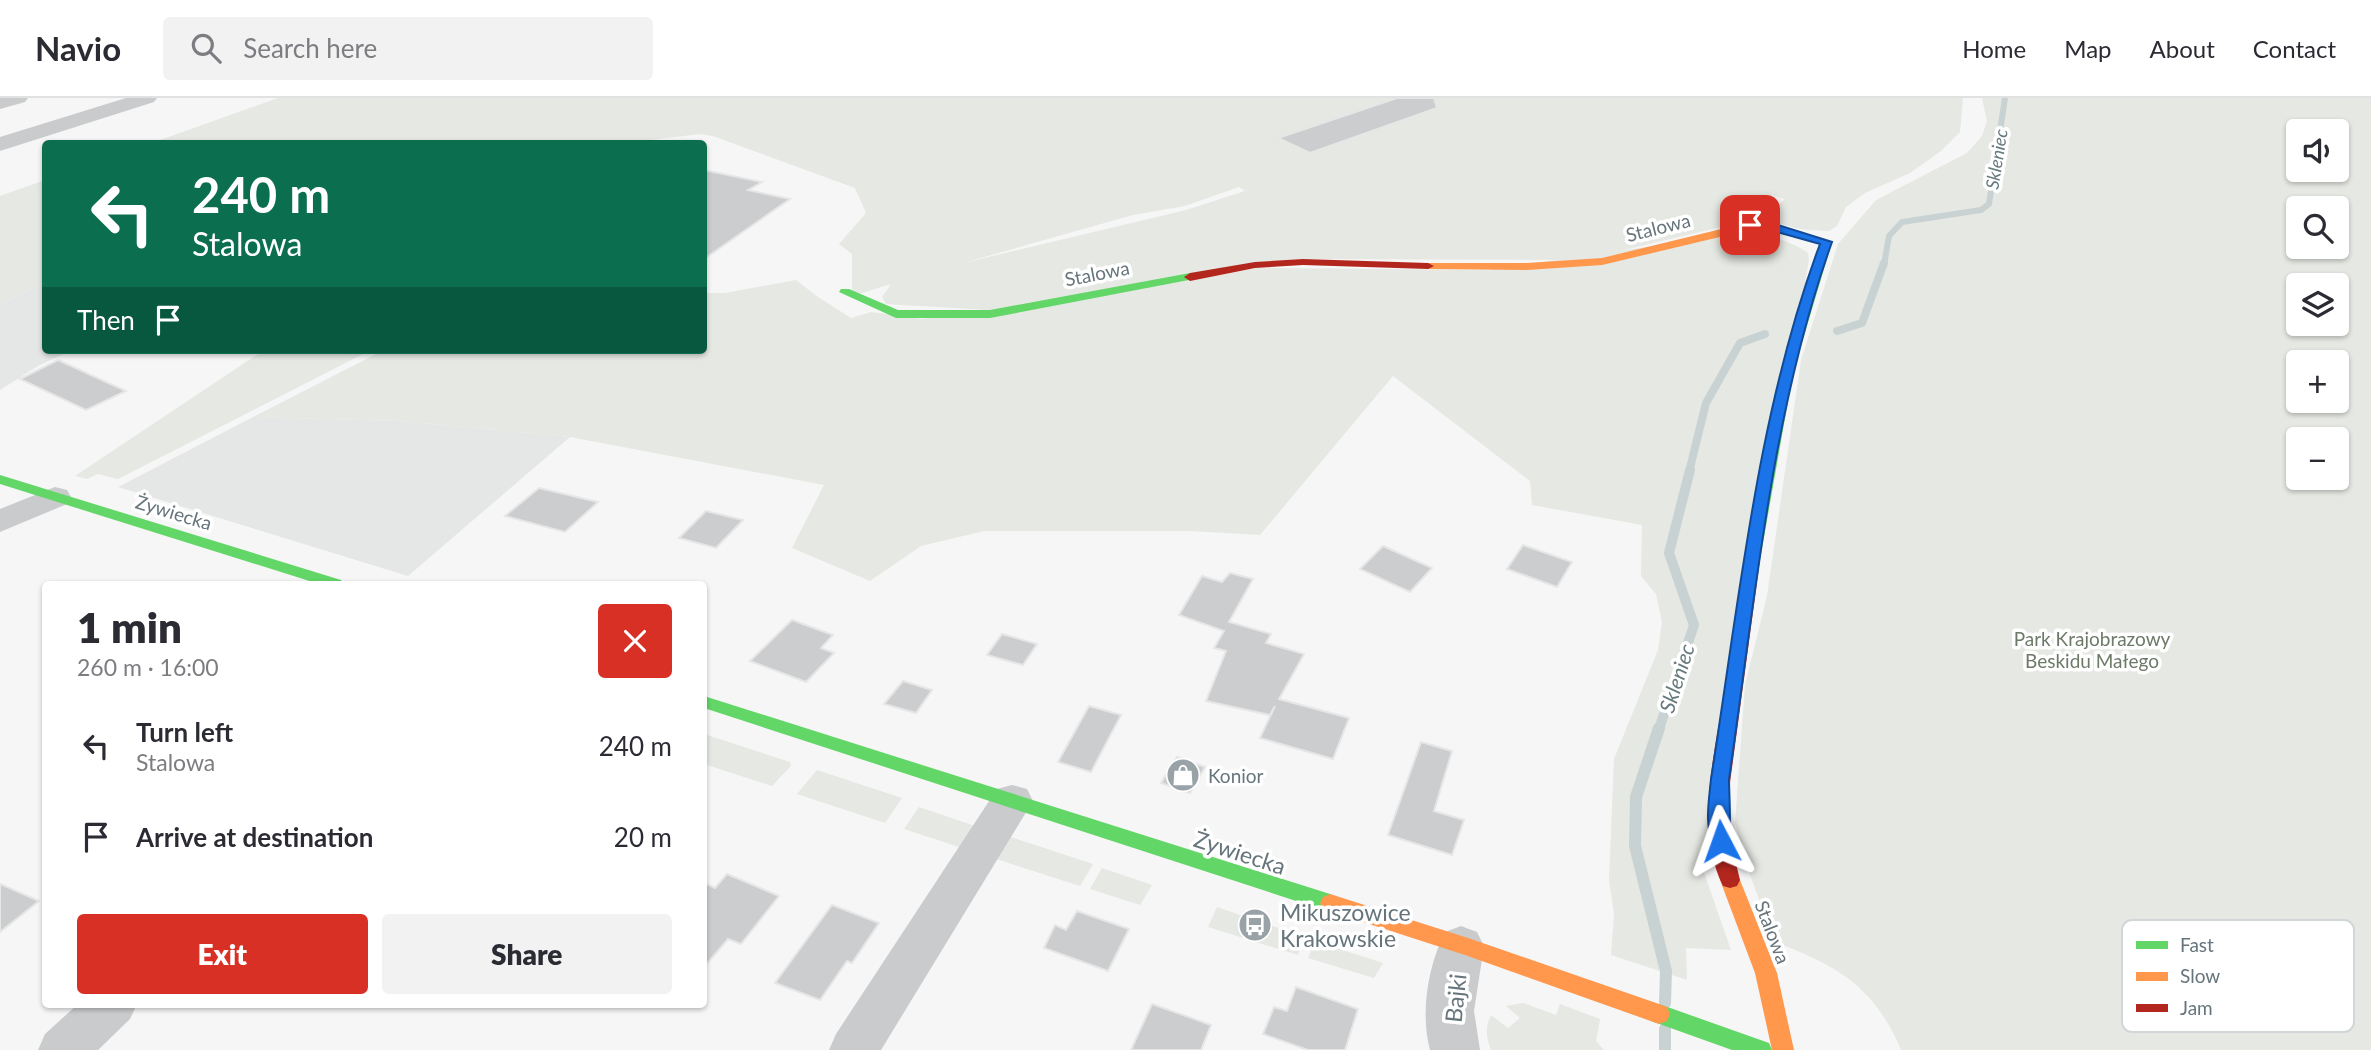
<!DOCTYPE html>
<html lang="en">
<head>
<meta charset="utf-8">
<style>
	body { margin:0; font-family:Lato,sans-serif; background:#f2f2f3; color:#2b2b33; height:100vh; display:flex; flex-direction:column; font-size:26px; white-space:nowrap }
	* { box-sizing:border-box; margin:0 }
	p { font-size:23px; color:#7c7c81 }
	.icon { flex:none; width:38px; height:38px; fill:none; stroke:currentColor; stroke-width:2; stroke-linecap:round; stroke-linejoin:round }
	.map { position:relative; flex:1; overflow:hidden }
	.side { position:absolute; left:42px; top:483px; width:665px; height:427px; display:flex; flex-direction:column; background:#fff; border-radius:7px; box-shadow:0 2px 5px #0004 }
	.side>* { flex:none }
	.banner { position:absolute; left:42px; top:42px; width:665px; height:214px; border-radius:7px; box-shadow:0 2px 5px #0004; background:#0b6e4f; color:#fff; overflow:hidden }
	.controls { position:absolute; left:2286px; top:21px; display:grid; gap:14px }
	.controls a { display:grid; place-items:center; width:63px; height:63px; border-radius:7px; background:#fff; box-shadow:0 2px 5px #0004; font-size:35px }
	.pin { position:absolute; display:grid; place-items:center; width:60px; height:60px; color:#fff; margin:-30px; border-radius:14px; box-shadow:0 4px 10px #0006 }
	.me { position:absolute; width:77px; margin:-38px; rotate:356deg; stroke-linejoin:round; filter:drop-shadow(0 0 5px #0008) }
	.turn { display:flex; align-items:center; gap:24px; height:147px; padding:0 35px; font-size:32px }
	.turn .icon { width:91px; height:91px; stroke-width:2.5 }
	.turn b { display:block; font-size:49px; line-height:60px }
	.then { display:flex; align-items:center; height:66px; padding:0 35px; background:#0003; gap:14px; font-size:26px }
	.round { display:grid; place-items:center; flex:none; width:74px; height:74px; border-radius:7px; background:#f2f2f3 }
	.overview { display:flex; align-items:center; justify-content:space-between; height:119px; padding:0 35px }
	h1 { font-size:42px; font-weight:800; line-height:52px }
	.button { display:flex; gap:14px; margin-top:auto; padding:14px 35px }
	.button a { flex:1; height:80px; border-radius:7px; background:#d93025; color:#fff; font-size:28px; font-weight:800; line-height:80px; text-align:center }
	.button a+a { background:#f2f2f3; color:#2b2b33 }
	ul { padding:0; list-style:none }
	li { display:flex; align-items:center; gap:21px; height:91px; padding:0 35px }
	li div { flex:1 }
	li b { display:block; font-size:26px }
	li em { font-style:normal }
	header { display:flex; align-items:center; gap:42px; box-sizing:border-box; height:98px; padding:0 35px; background:#fff; border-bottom:2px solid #e1e1e2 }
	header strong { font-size:33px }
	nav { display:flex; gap:38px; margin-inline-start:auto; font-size:24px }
	.search { width:490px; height:63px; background:#f2f2f3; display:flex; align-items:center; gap:18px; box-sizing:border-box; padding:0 24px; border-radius:7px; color:#7c7c81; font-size:26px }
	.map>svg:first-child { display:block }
	.built { fill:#e5e7e6 }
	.green { fill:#e6e8e3; fill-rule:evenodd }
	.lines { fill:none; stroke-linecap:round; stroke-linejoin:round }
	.stream-far3 { stroke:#c9d2d3; stroke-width:6 }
	.stream-far2 { stroke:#c9d2d3; stroke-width:8 }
	.stream-far1 { stroke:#c9d2d3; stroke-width:10 }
	.stream { stroke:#c9d2d3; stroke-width:12 }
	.building { fill:#cccdce; stroke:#e6e6e6; stroke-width:2 }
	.street { fill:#c9cbcc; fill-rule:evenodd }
	.fast { fill:#63d668; fill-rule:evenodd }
	.slow { fill:#ff974d; fill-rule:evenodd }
	.jam { fill:#b3261e; fill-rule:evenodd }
	.route { fill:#1a73e8; stroke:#114b97; stroke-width:2 }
	.labels { text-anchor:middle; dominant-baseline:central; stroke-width:7; stroke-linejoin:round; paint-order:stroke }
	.far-water-label { font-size:18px; font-style:italic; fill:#667a7e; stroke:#fff }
	.street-label { font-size:19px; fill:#66757c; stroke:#fff }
	.park-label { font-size:19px; fill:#6d7a68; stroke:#fff }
	.poi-label { font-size:19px; fill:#66757c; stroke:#fff; text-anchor:start }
	.water-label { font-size:21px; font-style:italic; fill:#667a7e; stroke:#fff }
	.near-street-label { font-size:23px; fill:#66757c; stroke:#fff }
	.near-poi-label { font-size:23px; fill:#66757c; stroke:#fff; text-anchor:start }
	.key { fill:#fff; stroke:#d1d6d8; stroke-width:2 }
	.key-label { font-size:19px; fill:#66757c }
</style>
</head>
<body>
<header>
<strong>Navio</strong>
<div class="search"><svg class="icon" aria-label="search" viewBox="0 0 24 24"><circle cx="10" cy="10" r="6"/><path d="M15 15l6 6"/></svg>Search here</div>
<nav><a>Home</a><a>Map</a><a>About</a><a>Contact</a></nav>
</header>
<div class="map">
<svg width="2371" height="952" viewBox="0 0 2371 952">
	<rect width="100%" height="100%" fill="#f6f6f6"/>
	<g class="built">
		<polygon points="45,184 46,252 72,252 38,268 0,292 0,207"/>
		<polygon points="253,319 401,323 570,339 408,478 118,389"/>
	</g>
	<g class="green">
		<path d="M 278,0 L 1963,0 L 1960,34 L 1941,53 L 1910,75 L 1865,95 L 1846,109 L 1837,128 L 1829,133 C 1812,133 1778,131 1768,116 L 1785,101 L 1772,97 L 1748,118 L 1729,127 L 1582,162 L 1301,161 L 988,212 L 886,206 L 882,199 L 891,186 L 852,198 L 852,156 L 839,146 L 866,115 L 855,90 L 713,38 L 701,36 L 615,46 L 149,46 ZM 1239,89 L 1245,93 L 1186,112 L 963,165 L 1133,117 L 1185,108 Z"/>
		<path d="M 1982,0 L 2371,0 L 2371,952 L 1901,952 C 1874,888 1838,868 1775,844 L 1747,769 L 1735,725 L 1745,587 L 1767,498 L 1801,262 L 1838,146 L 1876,102 L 1967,55 L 1982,38 L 1987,23 ZM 2298,33 L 2336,33 L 2336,72 L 2298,72 ZM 2298,110 L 2336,110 L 2336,149 L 2298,149 ZM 2298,187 L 2336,187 L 2336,226 L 2298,226 ZM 2298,264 L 2336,264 L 2336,303 L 2298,303 ZM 2298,341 L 2336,341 L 2336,380 L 2298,380 Z"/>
		<polygon points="45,82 45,184 0,207 0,98"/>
		<path d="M 1736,136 C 1762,137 1786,139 1808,155 L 1809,162 L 1701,766 L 1731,852 L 1686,850 L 1687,882 L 1611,857 L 1614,816 L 1609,782 L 1614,661 L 1658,552 L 1662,524 L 1656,496 L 1641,478 L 1642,427 L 1532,407 L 1530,383 L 1393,278 L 1260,437 L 1189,433 L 984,433 L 921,448 L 870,483 L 792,450 L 824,387 L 570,339 L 401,323 L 253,319 L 384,252 L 704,252 L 704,195 L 725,195 L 796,182 L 818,199 L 851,220 L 871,214 L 922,221 L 1257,170 L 1488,172 Z"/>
		<polygon points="264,252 371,252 118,381 98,376 87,381 75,378"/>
		<polygon points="704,636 790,664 791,668 772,688 704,666"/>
		<polygon points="817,672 902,700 885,725 797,696"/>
		<polygon points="919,709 978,729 968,752 904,731"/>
		<polygon points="1008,738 1093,766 1080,788 990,759"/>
		<polygon points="1102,770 1152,787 1140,807 1090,791"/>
		<polygon points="1217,809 1305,839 1298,857 1208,829"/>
		<polygon points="1315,843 1383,865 1374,880 1308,860"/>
		<path d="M 1523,905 L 1556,917 L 1560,906 L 1600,921 L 1596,943 L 1604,952 L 1491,952 C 1486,939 1485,929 1491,917 L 1508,930 L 1520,920 L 1506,908 Z"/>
	</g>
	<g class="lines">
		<polyline class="stream-far3" points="1884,167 1889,138 1902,124 1981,112 1989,106 2005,0"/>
		<g class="stream-far2">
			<polyline points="1837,233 1862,225 1884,165"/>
			<polyline points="1689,374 1706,305 1740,245 1765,236"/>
		</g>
		<polyline class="stream-far1" points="1659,631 1694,527 1669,455 1690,372"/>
		<g class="stream">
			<polyline points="1659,630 1636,699 1635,748 1666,873 1665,905"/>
			<polyline points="1665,931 1665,952"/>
		</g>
	</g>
	<g class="building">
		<polygon points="1397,0 1434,0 1437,10 1310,55 1278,40"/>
		<polygon points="704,72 762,84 748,92 790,101 704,161"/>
		<polygon points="58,262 126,293 86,312 20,281"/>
		<polygon points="539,390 598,404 565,434 505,418"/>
		<polygon points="706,413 743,422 716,450 679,440"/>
		<polygon points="1523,447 1572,464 1557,489 1507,471"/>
		<polygon points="1383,448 1432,470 1410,494 1360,471"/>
		<polygon points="1230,475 1253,481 1229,524 1271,536 1266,545 1304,556 1279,601 1349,620 1333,661 1260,640 1275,608 1270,617 1206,603 1226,553 1214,550 1224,533 1179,517 1202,478 1222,484"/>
		<polygon points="792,522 833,537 821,550 834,555 806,584 750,563"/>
		<polygon points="1002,536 1037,546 1023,567 987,557"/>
		<polygon points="903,583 932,592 916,615 884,606"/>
		<polygon points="1089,608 1121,617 1091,674 1058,664"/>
		<polygon points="1421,644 1452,653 1434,713 1464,722 1452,757 1388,737"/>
		<polygon points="1177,659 1205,669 1190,695 1161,685"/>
		<polygon points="727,776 779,798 741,846 728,841 704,869 704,785 715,790"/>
		<polygon points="0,786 39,803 0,834"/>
		<polygon points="832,807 879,825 852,865 847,863 820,902 775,885"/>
		<polygon points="1077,813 1129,831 1108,873 1044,850 1055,827 1066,832"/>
		<polygon points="1296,889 1358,911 1345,952 1308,952 1263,936 1274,909 1287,913"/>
		<polygon points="1152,906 1211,927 1201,952 1131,952"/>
	</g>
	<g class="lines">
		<g class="street">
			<polygon points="0,0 28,0 25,4 0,11"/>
			<polygon points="126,0 157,0 154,4 0,53 0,39"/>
			<polygon points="55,389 67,392 71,399 67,406 0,434 0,411"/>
			<polygon points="1012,687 1027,691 1033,703 881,952 829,952 836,936 997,691"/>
			<path d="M 1461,828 L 1477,834 L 1484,848 L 1474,913 L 1480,952 L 1430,952 C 1420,915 1428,868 1445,834 Z"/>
			<polygon points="78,906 137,906 130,921 98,952 38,952 45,936"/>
		</g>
		<g class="fast">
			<polygon points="1761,125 1832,144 1793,275 1760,462 1752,467 1744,462 1781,275 1820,146 1757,130 1756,128"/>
			<polygon points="1190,175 1196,179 1194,181 990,220 896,220 839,194 841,191 849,191 898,212 990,212"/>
			<polygon points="0,377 341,482 343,486 319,486 0,386"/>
			<polygon points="704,598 1330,796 1337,799 1340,805 1337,811 1330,814 704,610"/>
			<polygon points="1659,906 1769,945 1772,952 1732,952 1651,923 1648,916 1651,909"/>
		</g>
		<g class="slow">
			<polygon points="1750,124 1766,128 1602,167 1527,172 1428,171 1422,168 1428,165 1527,165 1602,160"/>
			<polygon points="1730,774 1737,776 1740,782 1777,875 1794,952 1772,952 1755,875 1720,782 1723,776"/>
			<polygon points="1330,796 1468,840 1659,906 1667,909 1670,916 1667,923 1659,926 1468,858 1323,811 1320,805 1323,799"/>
		</g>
		<g class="jam">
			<polygon points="1303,161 1428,165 1434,168 1428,171 1303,167 1255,170 1190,183 1184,179 1190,175 1255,164"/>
			<path d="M 1752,457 L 1760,462 L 1729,692 L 1729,737 L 1740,782 L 1737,788 L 1730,790 L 1723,788 C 1695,731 1714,660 1723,601 C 1730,555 1736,508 1744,462 Z"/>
		</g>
	</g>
	<path class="route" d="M 1750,123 L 1775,126 L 1832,144 C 1771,314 1755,503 1729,681 C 1729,694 1732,741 1728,748 L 1721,751 L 1714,748 C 1704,729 1709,702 1711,681 C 1739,505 1757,314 1820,146 L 1770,132 L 1746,129 L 1745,127 Z"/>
	<defs>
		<symbol id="shop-disc" viewBox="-11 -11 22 22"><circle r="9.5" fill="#98a2a7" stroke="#fff"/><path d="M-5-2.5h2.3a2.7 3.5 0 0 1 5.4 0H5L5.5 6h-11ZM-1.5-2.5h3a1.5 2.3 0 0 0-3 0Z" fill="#fff"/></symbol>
		<symbol id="bus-disc" viewBox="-11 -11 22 22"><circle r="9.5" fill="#98a2a7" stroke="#fff"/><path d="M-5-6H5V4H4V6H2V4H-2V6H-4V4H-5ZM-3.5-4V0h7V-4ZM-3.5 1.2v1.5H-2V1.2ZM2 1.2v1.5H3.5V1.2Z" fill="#fff"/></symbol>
	</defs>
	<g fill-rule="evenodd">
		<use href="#shop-disc" x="1164" y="658" width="38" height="38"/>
		<use href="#bus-disc" x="1236" y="808" width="38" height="38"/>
	</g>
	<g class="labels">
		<g class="far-water-label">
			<text transform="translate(1996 61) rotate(-81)">Skleniec</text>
		</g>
		<g class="street-label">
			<text transform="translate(1658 129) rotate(-14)">Stalowa</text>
			<text transform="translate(1097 175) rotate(-11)">Stalowa</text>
			<text transform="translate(174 414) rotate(17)">Żywiecka</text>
			<text transform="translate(1773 834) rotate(69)">Stalowa</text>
		</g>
		<g class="park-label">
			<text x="2092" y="540">Park Krajobrazowy<tspan x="2092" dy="22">Beskidu Małego</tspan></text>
		</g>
		<g class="poi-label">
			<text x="1208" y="677">Konior</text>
		</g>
		<g class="water-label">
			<text transform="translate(1676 580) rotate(-72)">Skleniec</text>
		</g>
		<g class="near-street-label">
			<text transform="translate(1240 754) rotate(18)">Żywiecka</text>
			<text transform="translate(1455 900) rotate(-84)">Bajki</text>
		</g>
		<g class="near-poi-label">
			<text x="1280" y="814">Mikuszowice<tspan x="1280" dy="26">Krakowskie</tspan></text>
		</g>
	</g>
	<rect x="2122" y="822" width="232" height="112" rx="10" class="key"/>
	<rect x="2136" y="843" width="32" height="8" fill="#63d668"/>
	<rect x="2136" y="874" width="32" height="9" fill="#ff974d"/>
	<rect x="2136" y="906" width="32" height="8" fill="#b3261e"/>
	<g class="key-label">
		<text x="2180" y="854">Fast</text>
		<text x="2180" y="885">Slow</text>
		<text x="2180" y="917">Jam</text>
	</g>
</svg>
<div class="controls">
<a><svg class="icon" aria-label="sound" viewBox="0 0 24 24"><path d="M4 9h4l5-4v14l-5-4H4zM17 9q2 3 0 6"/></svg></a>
<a><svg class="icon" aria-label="search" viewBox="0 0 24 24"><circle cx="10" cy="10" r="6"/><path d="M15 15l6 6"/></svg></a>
<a><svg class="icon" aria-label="layers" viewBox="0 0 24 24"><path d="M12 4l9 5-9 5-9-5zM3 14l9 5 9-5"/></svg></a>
<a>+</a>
<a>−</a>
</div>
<div class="pin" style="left:1750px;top:127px;background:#d93025"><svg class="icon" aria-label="arrive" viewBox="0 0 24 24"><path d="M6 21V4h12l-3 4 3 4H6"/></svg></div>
<svg class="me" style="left:1721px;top:743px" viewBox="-20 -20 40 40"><path d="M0-17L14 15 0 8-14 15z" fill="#1a73e8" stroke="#fff" stroke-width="4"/></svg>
<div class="banner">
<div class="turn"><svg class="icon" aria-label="left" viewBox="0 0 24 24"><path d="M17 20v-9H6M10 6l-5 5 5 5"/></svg><div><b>240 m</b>Stalowa</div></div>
<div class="then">Then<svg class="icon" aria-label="arrive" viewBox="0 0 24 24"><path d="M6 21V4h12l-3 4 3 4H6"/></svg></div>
</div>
<section class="side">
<div class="overview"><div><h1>1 min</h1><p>260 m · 16:00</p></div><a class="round" style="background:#d93025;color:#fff"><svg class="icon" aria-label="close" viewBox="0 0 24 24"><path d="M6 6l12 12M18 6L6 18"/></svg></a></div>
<ul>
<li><svg class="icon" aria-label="left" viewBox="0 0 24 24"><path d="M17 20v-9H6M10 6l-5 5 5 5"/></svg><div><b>Turn left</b><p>Stalowa</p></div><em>240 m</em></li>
<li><svg class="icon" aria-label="arrive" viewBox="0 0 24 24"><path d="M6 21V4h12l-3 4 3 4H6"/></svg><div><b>Arrive at destination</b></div><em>20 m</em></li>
</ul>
<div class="button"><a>Exit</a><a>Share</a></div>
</section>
</div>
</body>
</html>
